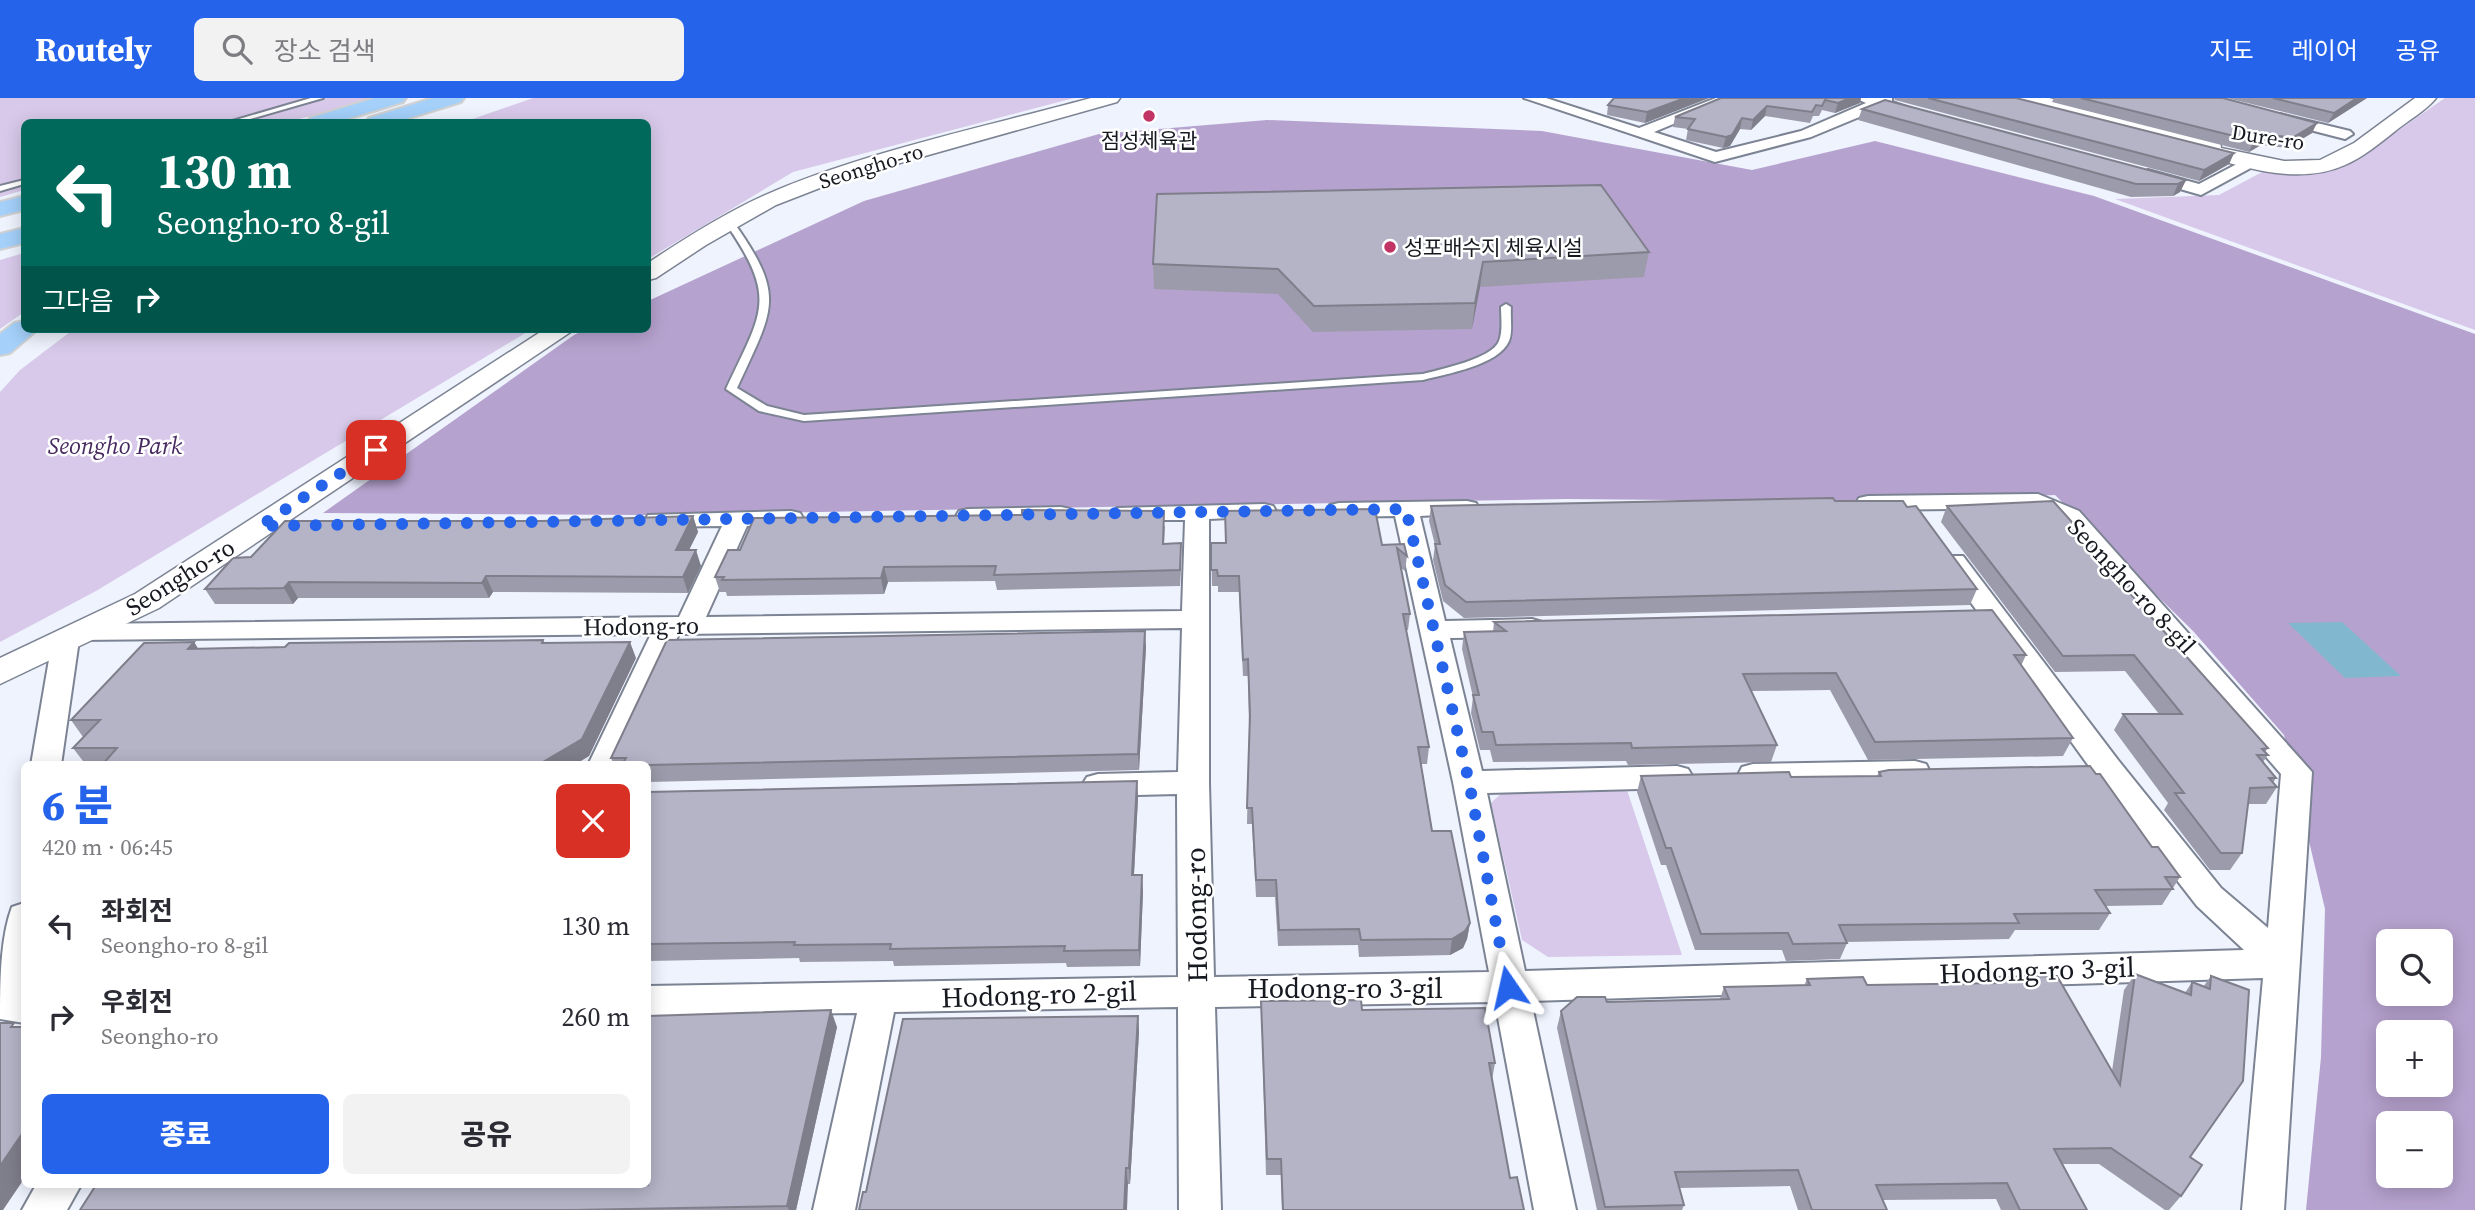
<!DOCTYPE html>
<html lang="ko">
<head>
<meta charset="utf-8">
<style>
	body { margin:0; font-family:"Source Serif 4","Noto Sans KR",serif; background:#f2f2f3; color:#2b2b33; height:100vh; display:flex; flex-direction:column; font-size:26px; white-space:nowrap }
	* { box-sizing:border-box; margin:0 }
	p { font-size:23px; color:#7c7c81 }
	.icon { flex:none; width:38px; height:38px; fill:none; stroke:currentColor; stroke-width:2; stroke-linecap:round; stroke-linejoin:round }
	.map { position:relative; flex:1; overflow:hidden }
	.sheet { position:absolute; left:21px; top:663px; width:630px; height:427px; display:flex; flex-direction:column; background:#fff; border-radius:10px; box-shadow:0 4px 18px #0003 }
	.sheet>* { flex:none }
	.guide { position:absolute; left:21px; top:21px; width:630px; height:214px; border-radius:10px; box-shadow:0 4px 18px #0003; background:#00695c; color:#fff; overflow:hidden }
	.tools { position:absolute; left:2376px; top:831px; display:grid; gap:14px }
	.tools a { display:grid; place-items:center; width:77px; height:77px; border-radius:10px; background:#fff; box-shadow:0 4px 18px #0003; font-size:35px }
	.pin { position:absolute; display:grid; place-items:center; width:60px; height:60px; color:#fff; margin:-30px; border-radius:14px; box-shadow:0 4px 10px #0006 }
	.me { position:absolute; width:77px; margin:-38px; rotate:349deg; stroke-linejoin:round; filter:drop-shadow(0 0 5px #0008) }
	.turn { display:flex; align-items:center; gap:24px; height:147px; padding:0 21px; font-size:32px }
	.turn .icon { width:91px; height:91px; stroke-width:2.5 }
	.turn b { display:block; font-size:49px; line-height:60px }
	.then { display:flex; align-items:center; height:66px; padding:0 21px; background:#0003; gap:14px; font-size:26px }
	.round { display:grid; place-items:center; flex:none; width:74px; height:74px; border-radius:10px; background:#f2f2f3 }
	.head { display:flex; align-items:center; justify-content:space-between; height:119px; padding:0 21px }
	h1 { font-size:42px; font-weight:800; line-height:52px; color:#2563eb }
	.action { display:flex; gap:14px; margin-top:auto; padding:14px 21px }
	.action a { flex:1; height:80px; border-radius:10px; background:#2563eb; color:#fff; font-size:28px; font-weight:800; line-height:80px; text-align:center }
	.action a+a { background:#f2f2f3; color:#2b2b33 }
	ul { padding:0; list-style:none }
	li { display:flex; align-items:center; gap:21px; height:91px; padding:0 21px }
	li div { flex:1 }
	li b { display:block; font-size:26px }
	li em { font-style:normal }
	header { display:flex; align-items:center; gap:42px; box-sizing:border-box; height:98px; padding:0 35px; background:#2563eb; color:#fff }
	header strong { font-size:33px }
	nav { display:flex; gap:38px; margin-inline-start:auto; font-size:24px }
	.search { width:490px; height:63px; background:#f2f2f3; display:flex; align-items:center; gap:18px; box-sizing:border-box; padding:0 24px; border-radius:10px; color:#7c7c81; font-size:26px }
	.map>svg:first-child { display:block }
	.green { fill:#d8c9ea }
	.forest { fill:#b6a2ce; fill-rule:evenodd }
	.water { fill:#82b8cf }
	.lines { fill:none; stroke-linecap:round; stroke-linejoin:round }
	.service-casing { stroke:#7c8393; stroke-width:4 }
	.minor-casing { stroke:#7c8393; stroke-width:4 }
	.tertiary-casing { stroke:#7c8393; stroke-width:3 }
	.trunk-casing { stroke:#d1d1d2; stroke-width:4 }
	.service { fill:#fff; fill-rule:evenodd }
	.minor { fill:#fff; fill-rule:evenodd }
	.tertiary { fill:#fff; fill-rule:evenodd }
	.trunk { fill:#a4d0fa; fill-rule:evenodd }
	.wall { fill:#9c9bab }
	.shaded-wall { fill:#7f7e8b }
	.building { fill:#b5b4c7; stroke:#7f7e8b; stroke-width:2 }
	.route { stroke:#2563eb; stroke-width:12; stroke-dasharray:0 21.6 }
	.poi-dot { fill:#c13463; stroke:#fff; stroke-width:2.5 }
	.labels { text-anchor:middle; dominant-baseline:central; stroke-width:5; stroke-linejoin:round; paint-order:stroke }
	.far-street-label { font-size:21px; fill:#171920; stroke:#fff }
	.far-poi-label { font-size:21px; fill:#171920; stroke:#fff }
	.park-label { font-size:24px; font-style:italic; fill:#462a60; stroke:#fff }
	.street-label { font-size:24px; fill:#171920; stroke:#fff }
	.near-street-label { font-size:28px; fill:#171920; stroke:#fff }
</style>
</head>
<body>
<header>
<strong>Routely</strong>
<div class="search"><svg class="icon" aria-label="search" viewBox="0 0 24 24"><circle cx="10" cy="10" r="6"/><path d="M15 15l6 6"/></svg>장소 검색</div>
<nav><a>지도</a><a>레이어</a><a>공유</a></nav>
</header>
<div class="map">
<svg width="2475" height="1112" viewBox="0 0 2475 1112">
	<rect width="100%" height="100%" fill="#eef3fe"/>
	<g class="green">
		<polygon points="0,0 384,0 287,24 24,24 24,92 0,99"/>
		<polygon points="533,0 1074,0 793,74 648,161 648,24 464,24"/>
		<polygon points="2445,0 2475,0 2475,232 2115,101 2219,97 2264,73 2329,74 2351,65"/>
		<polygon points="24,155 24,214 0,231 0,162"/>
		<polygon points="74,231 532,231 96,493 0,544 0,294 20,272"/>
		<polygon points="1626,689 1682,857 1548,859 1522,842 1491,705 1507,690"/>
	</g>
	<path class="forest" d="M 1267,22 L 1542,33 L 1752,72 L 1875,43 L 2094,98 L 2475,236 L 2475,1112 L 2306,1112 L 2321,959 L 2325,811 L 2284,637 L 2193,533 L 2055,397 L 1873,404 L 1566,401 L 647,417 L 323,415 L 574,237 L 586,231 L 648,231 L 648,203 L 864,103 L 1099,36 ZM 2389,844 L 2441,844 L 2441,896 L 2389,896 ZM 2389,934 L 2441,934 L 2441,987 L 2389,987 ZM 2389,1026 L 2441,1026 L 2441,1078 L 2389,1078 Z"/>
	<polygon class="water" points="2342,524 2401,578 2345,580 2288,525"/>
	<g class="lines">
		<defs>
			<g id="service">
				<polygon points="311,0 323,0 240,24 229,24"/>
				<polygon points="24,82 24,86 0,93 0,88"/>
				<path d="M 726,122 L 732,122 C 787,199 774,209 737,290 L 767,308 L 804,317 L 1423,276 C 1441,271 1492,261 1499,243 C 1503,233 1501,219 1501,209 L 1506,206 L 1511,209 C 1510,219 1513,233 1509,243 C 1499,267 1446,276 1423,282 L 804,323 L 759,313 L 726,291 C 763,212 778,201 725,124 Z"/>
			</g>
			<g id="minor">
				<polygon points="1524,0 1546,0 1639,30 1716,0 1736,0 1654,34 1716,54 1801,33 1866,5 1855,0 1892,0 1892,4 1920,14 1913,18 1881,10 1811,39 1715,64"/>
				<polygon points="2280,16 2350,33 2353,36 2345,41 2275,23 2275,17"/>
				<polygon points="2252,58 2260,63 2258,66 2201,97 2142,80 2140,77 2148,72 2199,86"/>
				<polygon points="2038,396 2079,413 2312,674 2284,1112 2242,1112 2263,880 1531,903 1576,1112 1534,1112 1495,904 1215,909 1221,1112 1179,1112 1178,909 894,914 855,1112 813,1112 857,915 648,918 648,888 1178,879 1177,696 1098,698 1087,695 1082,687 1087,679 1098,676 1178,674 1182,530 679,536 618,667 588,667 651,536 79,542 61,667 31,667 52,544 56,538 73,537 75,529 85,526 679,519 722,428 657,429 648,427 645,422 648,417 791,413 800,415 803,420 800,425 747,428 706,519 1182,513 1185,422 1126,422 1117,420 1114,415 1117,410 1264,406 1273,408 1276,413 1273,418 1209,421 1209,685 1214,879 1489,874 1453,684 1395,418 1339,419 1330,417 1327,412 1330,407 1339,405 1467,403 1476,405 1479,410 1476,415 1420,418 1445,523 1532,521 1542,524 1546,530 1542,536 1532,539 1450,540 1482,673 1677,668 1688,671 1693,679 1688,687 1677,690 1487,695 1525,873 2244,852 2197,808 2096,678 1941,463 1945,458 1963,458 2118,662 2221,790 2268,830 2281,676 2061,423 2034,410 1868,412 1859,410 1856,405 1859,400 1868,398"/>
				<polygon points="1061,409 1070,411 1073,416 1070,421 968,425 959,423 956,418 959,413 968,411"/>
				<polygon points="1915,663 1926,666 1930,674 1926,682 1915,685 1753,688 1742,685 1738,677 1742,669 1753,666"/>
				<path d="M 24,805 L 24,925 L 0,921 C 0,886 0,841 12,809 Z"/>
				<polygon points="36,1087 81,1087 67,1112 22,1112"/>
			</g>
			<g id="tertiary">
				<path d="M 1091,0 L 1120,0 L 1117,4 L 843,81 L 776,107 L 706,147 L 656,180 L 648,182 L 648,165 C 684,141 723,116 763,98 C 863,54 985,29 1091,0 Z"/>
				<path d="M 2019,0 L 2049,0 L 2220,43 L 2221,50 L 2284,63 L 2320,62 L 2354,45 L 2415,0 L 2436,0 C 2426,13 2407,23 2394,34 C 2379,46 2363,59 2345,67 C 2294,90 2231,65 2181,51 L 2180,44 L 2022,4 Z"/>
				<polygon points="545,231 575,231 159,510 0,586 0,560 135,496"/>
			</g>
			<g id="trunk">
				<polygon points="375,0 406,0 403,4 337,24 307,24 310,20"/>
				<polygon points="433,0 464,0 461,4 396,24 366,24 369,20"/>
				<polygon points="24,98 24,112 0,118 0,104"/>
				<polygon points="24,130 24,145 0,151 0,136"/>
				<polygon points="24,223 24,231 38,231 10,255 0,257 0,236 14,225"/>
			</g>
		</defs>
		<use href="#service" class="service-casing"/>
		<use href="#minor" class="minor-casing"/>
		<use href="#tertiary" class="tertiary-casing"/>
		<use href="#trunk" class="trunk-casing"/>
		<use href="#service" class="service"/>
		<use href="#minor" class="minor"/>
		<use href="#tertiary" class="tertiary"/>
		<use href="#trunk" class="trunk"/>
	</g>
	<g class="wall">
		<polygon points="1614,0 1709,0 1645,25 1607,17 1608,7"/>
		<polygon points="1721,0 1861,0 1860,5 1835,15 1822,12 1819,18 1813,18 1810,25 1765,18 1751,32 1740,31 1730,48 1723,50 1686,42 1688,31 1673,29 1675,19"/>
		<polygon points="1894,0 2016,0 2234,55 2229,66 2199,83 1895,2"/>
		<polygon points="2054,0 2223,0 2312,35 2287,50 2261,47 2249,54 2052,4"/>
		<polygon points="2227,0 2367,0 2328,25"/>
		<polygon points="1862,11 2186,82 2180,94 2173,98 2131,99 1858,22"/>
		<polygon points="1649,154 1644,179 1480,189 1472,231 1313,234 1278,196 1154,191 1153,166"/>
		<polygon points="1835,403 1907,409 1977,491 1970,507 1464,520 1443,503 1433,462 1435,447 1429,423 1431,408"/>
		<polygon points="1947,408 2134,493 2132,497 2268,650 2265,654 2268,657 2263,664 2276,680 2273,685 2277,689 2266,706 2248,706 2242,755 2230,772 2210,772 2164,712 2168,705 2114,632 2123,616 2159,616 2125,573 2055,574 1941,424"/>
		<polygon points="693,418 698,434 689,452 701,468 688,495 493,494 489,500 298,500 293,506 215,506 205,491 251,459 542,423"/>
		<polygon points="1165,428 1164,446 1181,445 1180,488 997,492 995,483 888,484 884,496 727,498 726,494 720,494 715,479 740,452"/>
		<polygon points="1211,445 1404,446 1407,458 1405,473 1401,470 1410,516 1408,532 1406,532 1429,649 1427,666 1421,666 1432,733 1470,825 1467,841 1463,850 1450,857 1359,859 1358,847 1278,848 1275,799 1256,799 1252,726 1247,726 1249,628 1248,578 1243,578 1239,494 1218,494 1218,488 1212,488"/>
		<polygon points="1494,524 2026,557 2021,568 2073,640 2063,658 1868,662 1830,592 1751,593 1777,647 1771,664 1628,667 1626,663 1493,664 1490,652 1480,652 1471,615 1473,599 1462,551 1464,534 1493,534"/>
		<polygon points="543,542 545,545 636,560 589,658 574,667 86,667 73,650 83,639 71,622 194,544 198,551 285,549"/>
		<polygon points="1146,549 1139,672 648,684 648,667 614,667 611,660"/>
		<polygon points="1879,674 2152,749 2180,779 2162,807 2105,808 2110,815 2099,832 2015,832 2009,841 1847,844 1847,845 1840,861 1786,863 1782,852 1695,852 1666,767 1661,767 1637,694 1641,678 1791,679 1877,678"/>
		<polygon points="1137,683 1138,700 1134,777 1143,793 1140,868 1067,869 1066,865 894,868 893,863 800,864 799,860 648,863 648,694"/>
		<polygon points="2135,876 2185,895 2192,884 2203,889 2211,878 2249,892 2190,1059 2181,1098 2169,1112 2165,1112 2099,1066 2063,1066 2087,1112 2001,1112 1996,1101 1883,1102 1887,1112 1798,1112 1790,1088 1679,1090 1684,1107 1682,1112 1597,1112 1557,930 1561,913 1607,904 1720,901 1724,889 1804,888 1807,881 1867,887 1991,885 1994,879 2112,973 2124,892"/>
		<polygon points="1261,903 1362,912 1495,965 1492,982 1510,1080 1524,1112 1282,1112 1281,1077 1266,1077"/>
		<polygon points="1138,918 1139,934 1130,1086 866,1094"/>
		<polygon points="837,929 796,1112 80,1112"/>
	</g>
	<g class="shaded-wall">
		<polygon points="1685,0 1709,0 1645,25 1647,14"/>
		<polygon points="1850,0 1861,0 1860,5 1835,15 1838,5"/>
		<polygon points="2357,0 2367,0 2328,25 2334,15"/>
		<polygon points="1767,8 1765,18 1751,32 1753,22"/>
		<polygon points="1742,20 1740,31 1730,48 1723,50 1726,39"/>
		<polygon points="2317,25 2312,35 2287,50 2292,40"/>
		<polygon points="2266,36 2261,47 2249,54 2254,43"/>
		<polygon points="2234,55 2229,66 2199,83 2204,72"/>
		<polygon points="2186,82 2180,94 2173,98 2178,86"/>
		<polygon points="1483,164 1480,189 1472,231 1475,205"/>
		<polygon points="693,418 698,434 681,468 676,452"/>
		<polygon points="1181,445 1181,461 1180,488 1180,472"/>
		<polygon points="696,452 701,468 688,495 683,479"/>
		<polygon points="884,469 888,484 884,496 881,480"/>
		<polygon points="486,478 493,494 489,500 482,485"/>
		<polygon points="289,484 298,500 293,506 284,490"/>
		<polygon points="1145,533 1146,549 1139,672 1138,656"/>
		<polygon points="194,544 204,560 188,551"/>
		<polygon points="630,544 636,560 589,658 574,667 538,667"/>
		<polygon points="1137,683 1138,700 1133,793 1132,777"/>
		<polygon points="1142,777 1143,793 1140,868 1139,852"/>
		<polygon points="1470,825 1467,841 1463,850 1450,857 1452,841"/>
		<polygon points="831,912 837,929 796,1112 789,1112 787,1108"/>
		<polygon points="1138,918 1139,934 1130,1086 1129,1070"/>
		<polygon points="24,1033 24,1081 3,1112 0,1112 0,1068"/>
		<polygon points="1126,1070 1128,1086 1127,1112 1124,1112"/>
	</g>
	<g class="building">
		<polygon points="1614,0 1685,0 1647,14 1608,7"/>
		<polygon points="1721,0 1850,0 1838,5 1825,2 1822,8 1816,7 1812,14 1767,8 1753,22 1742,20 1732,37 1726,39 1688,31 1695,21 1675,19"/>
		<polygon points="1928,0 2016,0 2234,55 2204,72"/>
		<polygon points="2081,0 2223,0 2317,25 2292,40 2266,36 2254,43"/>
		<polygon points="2273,0 2357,0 2334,15"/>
		<polygon points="1885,2 2186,82 2178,86 2136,86 1862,11"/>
		<polygon points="1601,87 1649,154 1483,164 1475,205 1314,208 1278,171 1153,166 1157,96"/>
		<polygon points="1833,400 1835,403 1903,403 1907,409 1916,408 1977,491 1466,504 1445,487 1435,446 1440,446 1431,408"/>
		<polygon points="2053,403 2134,493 2128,493 2268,650 2262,651 2268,657 2257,657 2276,680 2269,680 2277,689 2250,690 2242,755 2221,755 2175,695 2184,695 2123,616 2182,616 2134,557 2063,558 1947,408"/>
		<polygon points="1375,411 1382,447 1404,446 1407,458 1397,450 1410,516 1403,516 1429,649 1418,649 1432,733 1451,733 1470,825 1465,833 1452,841 1361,842 1359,831 1279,832 1276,782 1256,782 1252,710 1247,710 1250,617 1248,561 1243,562 1239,478 1218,478 1217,472 1211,472 1211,445 1226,445 1225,413"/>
		<polygon points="1022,412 1164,413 1163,446 1181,445 1180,472 994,477 996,468 884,469 881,480 722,482 724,479 715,479 728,452 740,452 754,420 1022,417"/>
		<polygon points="693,418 676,452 696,452 683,479 486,478 482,485 289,484 284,490 205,491 233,460 251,459 285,423 542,423"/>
		<polygon points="1992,512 2026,557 2014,557 2073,640 1875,644 1836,575 1743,576 1777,647 1632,650 1631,645 1496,647 1493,634 1482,634 1473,597 1479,597 1464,534 1506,533 1494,524"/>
		<polygon points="1145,533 1138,656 648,667 622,667 626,660 611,660 667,542"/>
		<polygon points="543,542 542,545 630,544 582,641 538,667 102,667 117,650 73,650 100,622 71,622 144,545 194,544 188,551 285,549 289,545"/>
		<polygon points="2090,668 2096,676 2100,676 2152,749 2158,749 2180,779 2165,779 2173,791 2095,792 2110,815 2014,816 2019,825 1839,827 1847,845 1793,846 1788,835 1701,836 1671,750 1666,750 1641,678 1789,674 1791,679 1881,678 1879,674 1889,672"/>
		<polygon points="1137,683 1132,777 1142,777 1139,852 1064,853 1065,848 890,851 891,846 794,847 795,844 648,846 648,694"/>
		<polygon points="2135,876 2191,897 2192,884 2210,891 2211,878 2249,892 2243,983 2190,1059 2202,1067 2181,1098 2111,1050 2054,1051 2087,1112 2020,1112 2007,1085 1876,1087 1887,1112 1812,1112 1798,1072 1675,1074 1684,1107 1605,1109 1561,913 1577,899 1605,899 1607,904 1729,901 1724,889 1810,887 1807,881 1863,879 1867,887 1998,885 1994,879 2057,878 2120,987"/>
		<polygon points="1361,902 1362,912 1485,910 1495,965 1489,965 1510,1080 1517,1079 1524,1112 1283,1112 1281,1061 1267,1061 1261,903"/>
		<polygon points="831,912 787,1108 573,1112 80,1112 96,1087 648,1087 648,918"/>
		<polygon points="1138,918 1129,1070 1126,1070 1124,1112 859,1112 863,1094 866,1094 903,921"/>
		<polygon points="0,925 14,925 11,929 24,929 24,1033 0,1068"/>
	</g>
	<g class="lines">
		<polyline class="route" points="376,352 260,428 1406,411 1469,684 1508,889"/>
	</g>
	<g class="poi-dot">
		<circle cx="1149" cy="18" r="7"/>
		<circle cx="1390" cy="149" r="7"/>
	</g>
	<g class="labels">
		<g class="far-street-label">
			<text transform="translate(2268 39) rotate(9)">Dure-ro</text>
			<text transform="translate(871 68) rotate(-17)">Seongho-ro</text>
		</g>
		<g class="far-poi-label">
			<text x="1149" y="42">점성체육관</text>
			<text x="1404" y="149" text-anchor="start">성포배수지 체육시설</text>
		</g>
		<g class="park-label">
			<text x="115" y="347">Seongho Park</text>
		</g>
		<g class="street-label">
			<text transform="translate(180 479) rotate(-32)">Seongho-ro</text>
			<text transform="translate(2132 488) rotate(47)">Seongho-ro 8-gil</text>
			<text transform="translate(641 528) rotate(-1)">Hodong-ro</text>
		</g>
		<g class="near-street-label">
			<text transform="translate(1196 817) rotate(-91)">Hodong-ro</text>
			<text transform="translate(2037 872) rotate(-2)">Hodong-ro 3-gil</text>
			<text x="1345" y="890">Hodong-ro 3-gil</text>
			<text transform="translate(1039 896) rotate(-2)">Hodong-ro 2-gil</text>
		</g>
	</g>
</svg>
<div class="tools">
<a><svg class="icon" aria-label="search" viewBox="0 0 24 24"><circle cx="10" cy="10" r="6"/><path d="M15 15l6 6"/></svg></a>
<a>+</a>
<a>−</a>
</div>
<div class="pin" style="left:376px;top:352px;background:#d93025"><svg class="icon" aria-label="arrive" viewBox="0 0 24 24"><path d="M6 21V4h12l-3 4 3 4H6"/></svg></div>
<svg class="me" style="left:1508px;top:889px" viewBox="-20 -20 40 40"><path d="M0-17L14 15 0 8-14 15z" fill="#2563eb" stroke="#fff" stroke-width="4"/></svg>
<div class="guide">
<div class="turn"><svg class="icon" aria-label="left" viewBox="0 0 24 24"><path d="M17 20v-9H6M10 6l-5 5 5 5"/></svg><div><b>130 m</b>Seongho-ro 8-gil</div></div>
<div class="then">그다음<svg class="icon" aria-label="right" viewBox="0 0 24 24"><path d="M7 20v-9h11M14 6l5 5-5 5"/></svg></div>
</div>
<section class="sheet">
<div class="head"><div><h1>6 분</h1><p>420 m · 06:45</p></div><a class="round" style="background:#d93025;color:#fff"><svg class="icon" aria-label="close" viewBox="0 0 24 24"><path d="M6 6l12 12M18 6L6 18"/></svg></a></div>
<ul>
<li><svg class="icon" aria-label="left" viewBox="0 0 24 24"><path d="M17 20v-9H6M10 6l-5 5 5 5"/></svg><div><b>좌회전</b><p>Seongho-ro 8-gil</p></div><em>130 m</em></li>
<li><svg class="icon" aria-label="right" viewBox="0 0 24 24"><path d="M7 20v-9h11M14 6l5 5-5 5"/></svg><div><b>우회전</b><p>Seongho-ro</p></div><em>260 m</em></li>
</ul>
<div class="action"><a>종료</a><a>공유</a></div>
</section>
</div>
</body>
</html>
